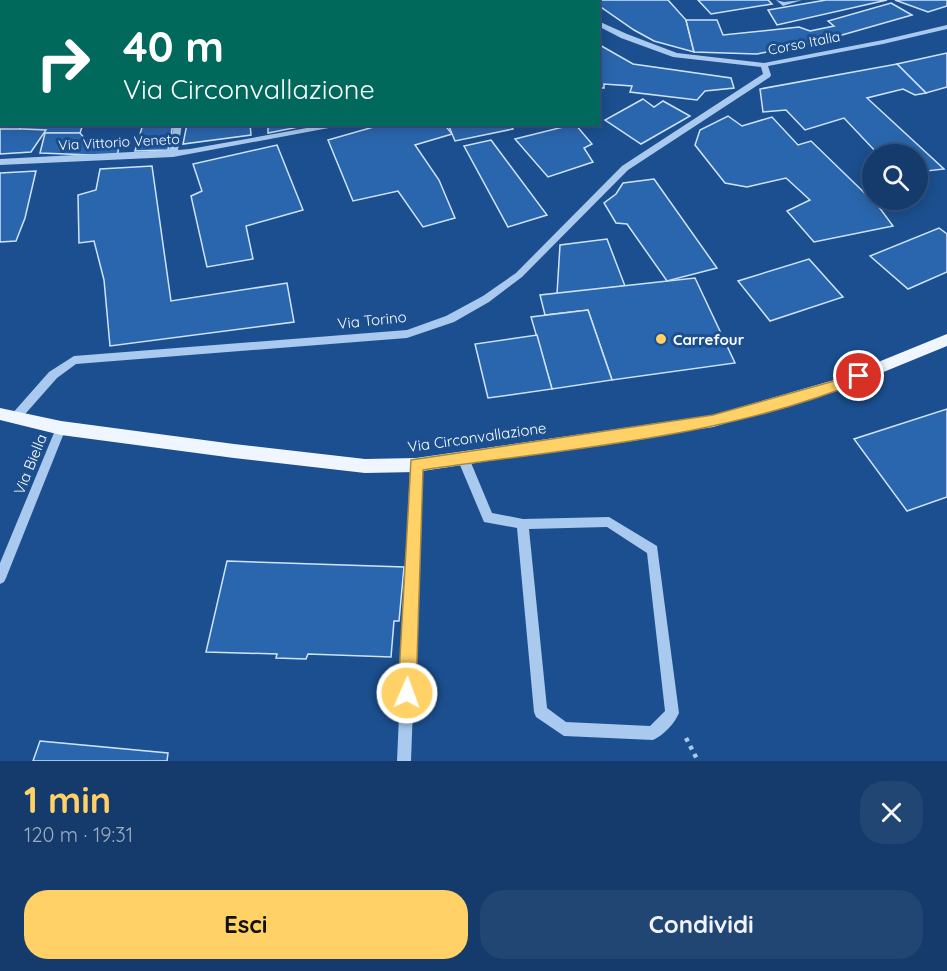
<!DOCTYPE html>
<html lang="it">
<head>
<meta charset="utf-8">
<style>
	body { margin:0; font-family:Quicksand,sans-serif; background:#214673; color:#f1f3f6; height:100vh; display:flex; flex-direction:column; font-size:22px; white-space:nowrap }
	* { box-sizing:border-box; margin:0 }
	p { font-size:20px; color:#9dadc1 }
	.icon { flex:none; width:33px; height:33px; fill:none; stroke:currentColor; stroke-width:2; stroke-linecap:round; stroke-linejoin:round }
	.map { position:relative; height:761px; overflow:hidden }
	.sheet { display:flex; flex-direction:column; background:#143b6b; flex:1 }
	.sheet>* { flex:none }
	.hud { position:absolute; left:0px; top:0px; width:600px; height:126px; box-shadow:0 3px 15px #0003,0 0 0 2px #33557e; background:#00695c; color:#fff; overflow:hidden }
	.buttons { position:absolute; left:862px; top:144px; display:grid; gap:12px }
	.buttons a { display:grid; place-items:center; width:66px; height:66px; border-radius:50%; background:#143b6b; box-shadow:0 3px 15px #0003,0 0 0 2px #33557e; font-size:30px }
	.pin { position:absolute; display:grid; place-items:center; width:51px; height:51px; color:#fff; margin:-26px; border:3px solid #fff; border-radius:50%; box-shadow:0 2px 6px #0007 }
	.me { position:absolute; width:66px; margin:-33px; rotate:2deg; stroke-linejoin:round; filter:drop-shadow(0 0 4px #0008) }
	.turn { display:flex; align-items:center; gap:21px; height:126px; padding:0 24px; font-size:27px }
	.turn .icon { width:78px; height:78px; stroke-width:2.5 }
	.turn b { display:block; font-size:42px; line-height:51px }
	.round { display:grid; place-items:center; flex:none; width:63px; height:63px; border-radius:24px; background:#214673 }
	.headline { display:flex; align-items:center; justify-content:space-between; height:102px; padding:0 24px }
	h1 { font-size:36px; font-weight:800; line-height:45px; color:#ffd166 }
	.action { display:flex; gap:12px; margin-top:auto; padding:12px 24px }
	.action a { flex:1; height:69px; border-radius:24px; background:#ffd166; color:#111; font-size:24px; font-weight:800; line-height:69px; text-align:center }
	.action a+a { background:#214673; color:#f1f3f6 }
	.map>svg:first-child { display:block }
	.building { fill:#2a66ad; stroke:#cfe3fa; stroke-width:1.5 }
	.lines { fill:none; stroke-linecap:round; stroke-linejoin:round }
	.path { stroke:#a9c9ee; stroke-width:4.5; stroke-dasharray:4 5; stroke-linecap:butt }
	.minor { fill:#a9c9ee; fill-rule:evenodd }
	.major { fill:#f0f6ff; fill-rule:evenodd }
	.route { fill:#ffd166; stroke:#a68842; stroke-width:1.5 }
	.poi-dot { fill:#ffd166; stroke:#1b4f8f; stroke-width:2 }
	.labels { text-anchor:middle; dominant-baseline:central; stroke-width:6; stroke-linejoin:round; paint-order:stroke }
	.far-street-label { font-size:14px; fill:#fff; stroke:#1b4f8f }
	.street-label { font-size:15px; fill:#fff; stroke:#1b4f8f }
	.poi-label { font-size:15px; font-weight:bold; fill:#fff; stroke:#1b4f8f; text-anchor:start }
</style>
</head>
<body>
<div class="map">
<svg width="947" height="761" viewBox="0 0 947 761">
	<rect width="100%" height="100%" fill="#1b4f8f"/>
	<g class="building">
		<polygon points="8,0 63,0 6,2"/>
		<polygon points="600,0 668,0 686,20 694,52 654,41 634,30 598,5 598,2 594,2"/>
		<polygon points="698,0 768,0 772,4 711,14"/>
		<polygon points="826,0 887,0 777,25 768,10"/>
		<polygon points="895,0 947,0 947,6 928,12"/>
		<polygon points="891,3 912,15 828,39 757,54 694,52 686,20 717,20 723,35 799,27 810,31 834,26 828,21"/>
		<polygon points="598,44 633,64 731,78 734,88 705,91 697,100 630,92 632,86 604,84 604,88 598,88"/>
		<polygon points="947,53 947,87 926,93 897,64"/>
		<polygon points="897,64 926,93 915,95 903,89 867,98 944,169 918,172 918,154 878,154 844,118 805,130 786,110 763,112 760,89"/>
		<polygon points="643,99 654,107 663,101 690,116 641,144 605,120"/>
		<polygon points="728,116 742,126 772,117 798,145 811,141 879,207 893,226 814,242 787,211 810,200 786,178 747,187 725,183 695,145 700,130"/>
		<polygon points="23,124 83,124 80,133 17,133"/>
		<polygon points="143,124 173,124 168,150 135,151"/>
		<polygon points="187,124 250,124 251,135 183,144"/>
		<polygon points="268,124 299,124 299,127 268,133"/>
		<polygon points="384,124 444,124 452,134 415,145 439,180 455,218 423,227 398,191 353,201 328,140"/>
		<polygon points="448,124 510,124 513,129 455,141"/>
		<polygon points="575,124 592,144 584,148 593,162 548,177 515,139"/>
		<polygon points="0,129 23,129 46,130 31,152 0,154"/>
		<polygon points="45,133 80,133 86,140 121,139 117,156 40,153"/>
		<polygon points="491,140 547,215 508,227 464,146"/>
		<polygon points="277,145 303,210 246,226 253,259 207,267 191,196 202,191 193,164"/>
		<polygon points="152,166 171,301 287,283 294,322 110,346 104,280 94,241 79,243 78,195 96,190 100,169"/>
		<polygon points="36,171 25,218 16,241 0,242 0,173"/>
		<polygon points="654,179 717,268 667,281 627,224 616,223 604,203 616,194 623,183"/>
		<polygon points="939,228 947,234 947,272 908,289 870,256"/>
		<polygon points="607,239 625,286 557,294 560,245"/>
		<polygon points="809,259 843,297 770,321 738,281"/>
		<polygon points="695,278 735,363 612,380 588,310 545,315 540,295"/>
		<polygon points="588,310 612,380 552,389 531,317"/>
		<polygon points="537,335 552,389 488,398 475,344"/>
		<polygon points="947,409 947,497 907,511 854,439"/>
		<polygon points="227,561 404,567 399,621 394,621 391,657 308,654 306,659 276,658 277,654 206,652"/>
		<polygon points="40,741 168,753 167,761 33,761"/>
	</g>
	<g class="lines">
		<polyline class="path" points="686,738 698,761"/>
		<g class="minor">
			<polygon points="240,0 246,0 246,2 239,2"/>
			<polygon points="572,0 578,0 579,2 572,2"/>
			<polygon points="776,0 784,2 802,0 783,6"/>
			<polygon points="598,21 627,34 677,53 764,63 883,40 947,25 947,29 883,44 768,66 771,75 770,77 628,170 522,277 489,302 454,322 407,338 76,364 57,378 19,421 15,422 11,421 10,418 11,415 49,372 74,356 407,330 446,316 483,296 516,273 622,166 763,74 761,67 673,57 621,38 598,26"/>
			<polygon points="174,124 182,124 178,150 190,149 329,124 350,124 173,157 0,165 0,159 169,150"/>
			<polygon points="61,423 65,425 66,428 6,578 4,582 0,584 0,563 56,428 57,425"/>
			<path d="M 463,453 L 467,455 L 469,458 L 492,513 L 523,519 L 609,517 L 657,546 L 679,713 C 675,723 663,736 653,740 L 564,736 L 536,717 L 534,712 L 517,528 L 484,522 L 457,458 L 459,455 ZM 607,527 L 647,553 L 665,711 L 650,726 L 566,722 L 547,708 L 529,529 Z"/>
			<polygon points="416,460 420,462 422,465 411,761 397,761 410,465 412,462"/>
		</g>
		<polygon class="major" points="947,334 947,346 842,389 713,427 416,472 365,473 234,458 61,435 0,420 0,408 61,421 234,444 365,459 416,458 713,415 834,380"/>
	</g>
	<path class="route" d="M 859,371 L 864,372 L 864,380 C 725,438 571,448 423,470 L 416,693 L 413,699 L 407,701 L 401,699 L 398,693 L 411,460 L 713,415 L 834,381 Z"/>
	<circle class="poi-dot" cx="661" cy="339" r="6"/>
	<g class="labels">
		<g class="far-street-label">
			<text transform="translate(804 43) rotate(-11)">Corso Italia</text>
			<text transform="translate(119 142) rotate(-3)">Via Vittorio Veneto</text>
		</g>
		<g class="street-label">
			<text transform="translate(372 320) rotate(-6)">Via Torino</text>
			<text transform="translate(477 437) rotate(-8)">Via Circonvallazione</text>
			<text transform="translate(30 464) rotate(-68)">Via Biella</text>
		</g>
		<g class="poi-label">
			<text x="673" y="339">Carrefour</text>
		</g>
	</g>
</svg>
<div class="buttons">
<a><svg class="icon" aria-label="search" viewBox="0 0 24 24"><circle cx="10" cy="10" r="6"/><path d="M15 15l6 6"/></svg></a>
</div>
<div class="pin" style="left:859px;top:376px;background:#d93025"><svg class="icon" aria-label="arrive" viewBox="0 0 24 24"><path d="M6 21V4h12l-3 4 3 4H6"/></svg></div>
<svg class="me" style="left:407px;top:693px" viewBox="-20 -20 40 40"><circle r="17" fill="#ffd166" stroke="#fff" stroke-width="3"/><path d="M0-11L8 9 0 5-8 9z" fill="#fff"/></svg>
<div class="hud">
<div class="turn"><svg class="icon" aria-label="right" viewBox="0 0 24 24"><path d="M7 20v-9h11M14 6l5 5-5 5"/></svg><div><b>40 m</b>Via Circonvallazione</div></div>
</div>
</div>
<section class="sheet">
<div class="headline"><div><h1>1 min</h1><p>120 m · 19:31</p></div><a class="round"><svg class="icon" aria-label="close" viewBox="0 0 24 24"><path d="M6 6l12 12M18 6L6 18"/></svg></a></div>
<div class="action"><a>Esci</a><a>Condividi</a></div>
</section>
</body>
</html>
